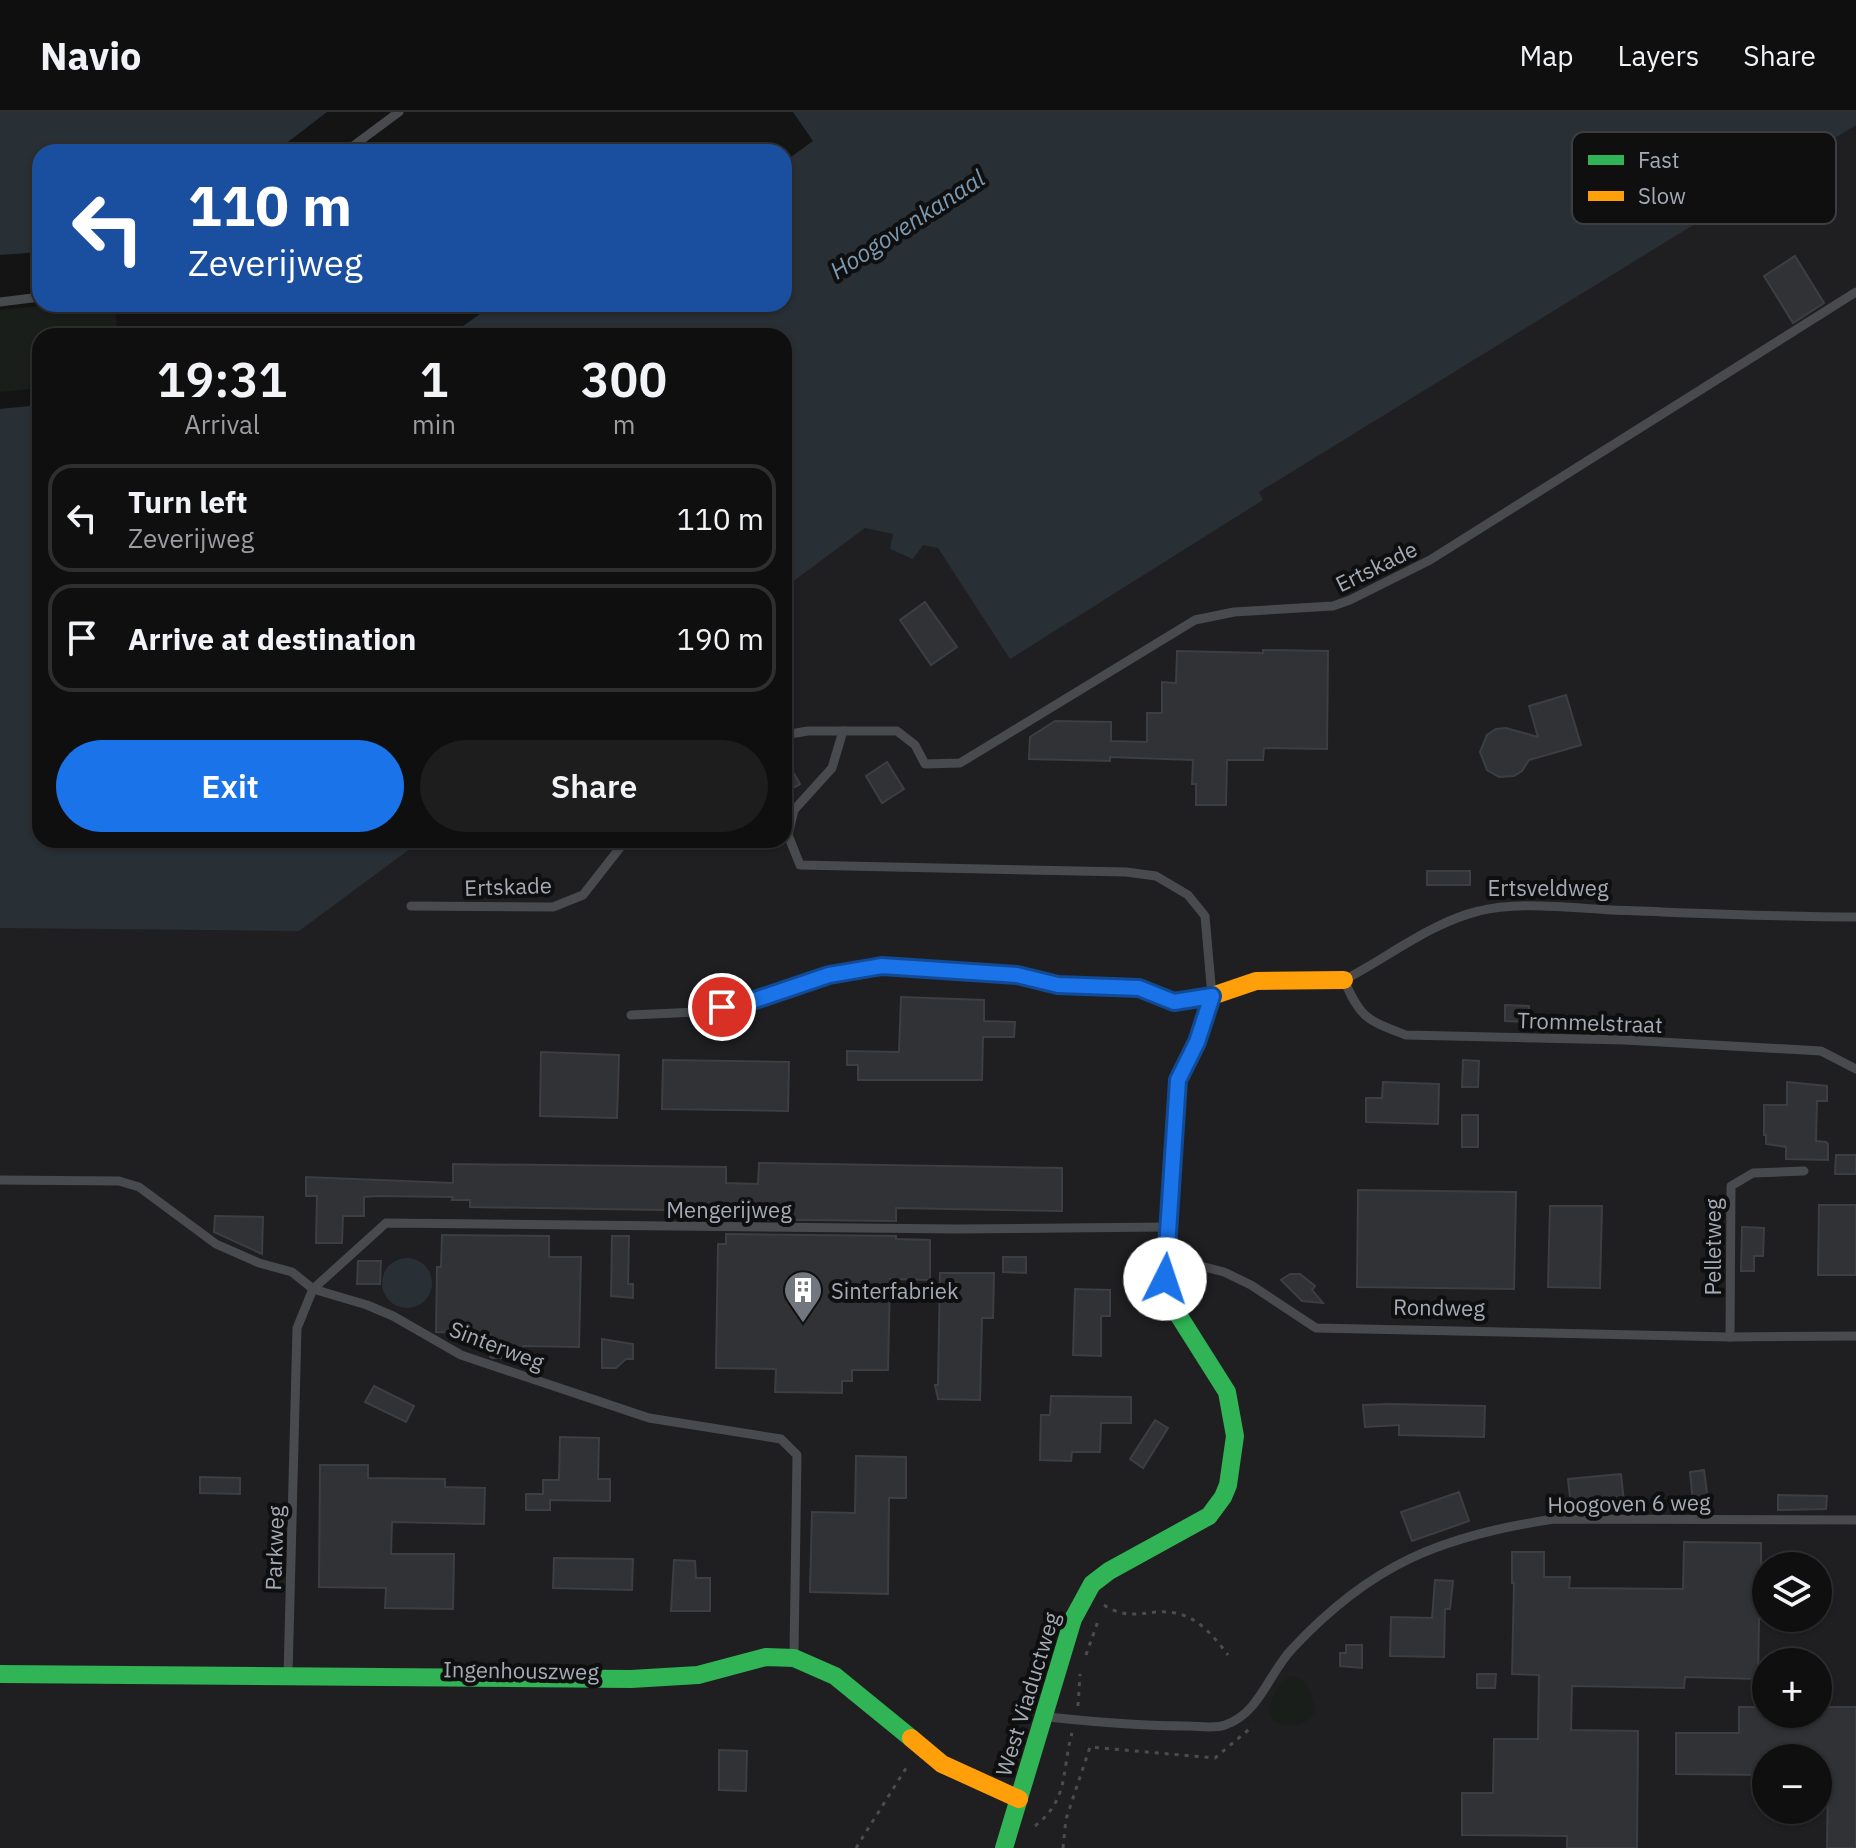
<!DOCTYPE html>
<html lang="en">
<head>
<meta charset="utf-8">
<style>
	body { margin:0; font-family:"IBM Plex Sans",sans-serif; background:#1d1d1e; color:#f1f3f6; height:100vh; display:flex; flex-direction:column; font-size:30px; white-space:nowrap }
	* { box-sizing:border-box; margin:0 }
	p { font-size:26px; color:#9b9c9f }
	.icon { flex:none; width:44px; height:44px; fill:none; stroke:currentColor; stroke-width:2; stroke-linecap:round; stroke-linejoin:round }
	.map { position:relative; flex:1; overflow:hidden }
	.details { position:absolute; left:32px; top:216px; width:760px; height:520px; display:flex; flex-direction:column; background:#0f0f10; border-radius:24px; box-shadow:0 2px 6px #0004,0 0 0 2px #2f2f30 }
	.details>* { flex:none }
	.top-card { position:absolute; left:32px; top:32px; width:760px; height:168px; border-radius:24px; box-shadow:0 2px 6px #0004,0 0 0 2px #2f2f30; background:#1a4fa0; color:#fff; overflow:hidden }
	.buttons { position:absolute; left:1752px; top:1440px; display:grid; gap:16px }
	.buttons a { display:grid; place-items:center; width:80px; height:80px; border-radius:50%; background:#0f0f10; box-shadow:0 2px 6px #0004,0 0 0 2px #2f2f30; font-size:40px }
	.pin { position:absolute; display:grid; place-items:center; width:68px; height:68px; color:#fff; margin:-34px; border:4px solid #fff; border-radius:50%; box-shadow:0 2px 8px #0007 }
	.me { position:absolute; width:88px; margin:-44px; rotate:4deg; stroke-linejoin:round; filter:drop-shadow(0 0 6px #0008) }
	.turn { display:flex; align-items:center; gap:28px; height:168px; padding:0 24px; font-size:36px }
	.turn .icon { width:104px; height:104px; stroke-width:2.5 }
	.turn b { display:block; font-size:56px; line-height:68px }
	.eta { display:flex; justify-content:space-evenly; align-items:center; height:136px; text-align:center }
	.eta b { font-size:48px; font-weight:600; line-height:56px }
	.cta { display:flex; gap:16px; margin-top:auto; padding:16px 24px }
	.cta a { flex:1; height:92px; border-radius:48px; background:#1a73e8; color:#fff; font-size:32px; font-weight:600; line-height:92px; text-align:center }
	.cta a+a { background:#1d1d1e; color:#f1f3f6 }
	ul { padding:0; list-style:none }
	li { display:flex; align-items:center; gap:24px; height:108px; margin:0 16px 12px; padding:0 8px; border:4px solid #2f2f30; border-radius:24px }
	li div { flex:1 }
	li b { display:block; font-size:30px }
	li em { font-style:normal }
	header { display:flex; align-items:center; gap:48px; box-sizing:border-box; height:112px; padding:0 40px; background:#0f0f10; border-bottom:2px solid #2f2f30 }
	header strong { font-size:38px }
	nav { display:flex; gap:44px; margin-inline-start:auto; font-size:28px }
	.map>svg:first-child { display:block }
	.built { fill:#1f1f21; fill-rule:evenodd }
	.green { fill:#191e1a }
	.water { fill:#283036 }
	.building { fill:#313235; stroke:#3d3e41; stroke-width:2 }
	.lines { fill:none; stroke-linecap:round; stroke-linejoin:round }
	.path { stroke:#4a4c4f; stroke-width:3; stroke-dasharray:4 6; stroke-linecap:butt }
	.lane { stroke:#494a4d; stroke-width:9 }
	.fast { stroke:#30b455; stroke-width:18 }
	.slow { stroke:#ff9f0a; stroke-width:18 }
	.route-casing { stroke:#114b97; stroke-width:20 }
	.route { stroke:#1a73e8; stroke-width:14 }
	.labels { text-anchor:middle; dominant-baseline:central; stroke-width:8; stroke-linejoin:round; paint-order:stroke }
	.street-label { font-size:22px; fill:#a5abb6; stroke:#0f0f10 }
	.poi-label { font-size:22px; fill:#a5abb6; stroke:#0f0f10; text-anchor:start }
	.water-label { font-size:24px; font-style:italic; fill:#7c9ab1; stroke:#0f0f10 }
	.key { fill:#0f0f10; stroke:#3c3e42; stroke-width:2 }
	.key-label { font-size:22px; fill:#a5abb6 }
</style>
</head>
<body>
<header>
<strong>Navio</strong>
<nav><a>Map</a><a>Layers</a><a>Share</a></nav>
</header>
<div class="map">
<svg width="1856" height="1736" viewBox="0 0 1856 1736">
	<rect width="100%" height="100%" fill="#141415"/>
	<path class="built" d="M 1856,0 L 1856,1736 L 0,1736 L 0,768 L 342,728 L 784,728 L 784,445 ZM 1766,1454 L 1818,1454 L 1818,1506 L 1766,1506 ZM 1766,1550 L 1818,1550 L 1818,1602 L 1766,1602 ZM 1766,1646 L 1818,1646 L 1818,1698 L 1766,1698 Z"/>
	<g class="green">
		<polygon points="61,192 115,192 117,220 93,224 40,224 40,276 0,280 0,198"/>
		<path d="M 1292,1564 C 1309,1567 1313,1584 1315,1599 C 1306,1615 1291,1617 1274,1610 C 1263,1595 1277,1571 1292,1564 Z"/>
	</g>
	<g class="water">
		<polygon points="0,0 327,0 275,40 40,40 40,140 0,143"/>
		<polygon points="793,0 1856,0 1856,13 1259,380 1263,388 1010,547 938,436 923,433 913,447 890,437 893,422 865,416 784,476 784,224 449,224 494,192 784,192 784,50 813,29"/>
		<polygon points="40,293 40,728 422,728 299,819 0,816 0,297"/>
		<circle cx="407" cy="1171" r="25"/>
	</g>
	<g class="building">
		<polygon points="1795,144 1824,191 1793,211 1764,164"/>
		<polygon points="925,490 957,535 931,553 900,508"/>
		<polygon points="1263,538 1328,539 1327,637 1264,636 1263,648 1227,648 1226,693 1196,693 1196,672 1192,672 1193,648 1110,645 1110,649 1029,647 1030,625 1055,609 1111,610 1111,629 1147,630 1147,601 1162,601 1162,570 1176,571 1177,539 1263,541"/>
		<polygon points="1566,583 1581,633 1529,648 1522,659 1514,664 1499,665 1487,658 1480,640 1487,623 1496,617 1506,616 1538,625 1529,594"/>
		<polygon points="784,644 800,672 784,681"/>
		<polygon points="887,650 904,677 882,691 866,664"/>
		<rect x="1427" y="759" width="43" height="14"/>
		<polygon points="901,885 984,888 984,909 1015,910 1014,925 983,925 982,968 858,968 858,953 847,953 847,939 899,940"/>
		<polygon points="1505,893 1529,894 1529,910 1505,909"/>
		<polygon points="541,940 619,943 617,1006 540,1004"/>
		<polygon points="663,948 789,950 788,999 662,997"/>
		<polygon points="1463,948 1479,949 1478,975 1462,975"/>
		<polygon points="1383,970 1439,972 1438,1012 1366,1010 1366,986 1382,986"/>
		<polygon points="1787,970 1827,974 1827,989 1817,989 1816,1029 1826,1030 1828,1032 1828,1048 1786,1047 1786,1035 1766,1032 1766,1023 1764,1023 1764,993 1787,993"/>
		<rect x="1462" y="1003" width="16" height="32"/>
		<polygon points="1836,1043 1856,1043 1856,1062 1835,1062"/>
		<polygon points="759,1051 1062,1056 1062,1099 896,1096 896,1109 726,1107 726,1099 470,1095 470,1088 452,1088 453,1085 376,1084 364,1085 364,1104 343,1104 342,1131 316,1131 317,1084 306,1084 306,1065 453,1071 453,1052 726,1055 726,1071 758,1072"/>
		<polygon points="1358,1078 1516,1080 1514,1177 1357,1175"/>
		<polygon points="1819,1093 1856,1093 1856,1163 1818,1163"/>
		<polygon points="1550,1094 1602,1094 1600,1176 1548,1175"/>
		<polygon points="215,1104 263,1105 262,1142 214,1120"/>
		<polygon points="1742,1115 1764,1116 1763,1144 1754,1144 1754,1159 1741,1159"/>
		<polygon points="726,1122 896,1124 896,1127 930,1128 930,1168 890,1167 888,1258 852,1258 852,1269 842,1269 842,1281 775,1280 776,1257 716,1256 718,1132 726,1132"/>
		<polygon points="442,1123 549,1124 549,1145 581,1145 579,1235 523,1234 523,1246 492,1246 490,1245 490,1222 436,1220 437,1155 441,1155"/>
		<polygon points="612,1124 629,1124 628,1172 633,1172 633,1186 611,1184"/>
		<polygon points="1003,1145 1026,1145 1026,1161 1003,1160"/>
		<polygon points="358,1149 381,1149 380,1172 357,1172"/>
		<polygon points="940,1161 994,1161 993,1206 982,1206 980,1288 938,1287 935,1273 938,1273"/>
		<polygon points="1290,1162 1300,1162 1315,1174 1312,1178 1323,1191 1302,1189 1281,1168"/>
		<polygon points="1075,1177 1110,1178 1110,1204 1101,1204 1101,1244 1073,1243"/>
		<polygon points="602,1227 633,1232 633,1247 626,1247 616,1256 602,1256"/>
		<polygon points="374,1274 414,1294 406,1310 365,1290"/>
		<polygon points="1051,1284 1131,1285 1131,1311 1101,1311 1100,1340 1072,1340 1071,1349 1040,1348 1041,1303 1050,1303"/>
		<polygon points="1390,1292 1485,1294 1484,1325 1399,1323 1399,1313 1365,1315 1363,1293"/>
		<polygon points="1155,1308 1168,1316 1143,1356 1130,1347"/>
		<polygon points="560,1325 599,1326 598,1367 610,1367 610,1389 550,1388 550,1398 526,1398 526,1382 543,1382 543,1368 559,1368"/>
		<polygon points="856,1344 906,1345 906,1386 889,1386 888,1482 810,1480 812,1400 855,1401"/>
		<polygon points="320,1353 368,1353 368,1366 445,1367 445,1375 485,1376 484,1412 392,1410 391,1442 454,1442 453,1497 385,1496 386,1476 319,1475"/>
		<polygon points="1704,1358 1708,1389 1693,1391 1690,1360"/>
		<polygon points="1621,1362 1624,1390 1571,1395 1568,1367"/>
		<polygon points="200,1365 240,1366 240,1382 200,1381"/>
		<polygon points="1459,1380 1469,1409 1412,1429 1401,1400"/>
		<polygon points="1778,1383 1827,1384 1826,1397 1778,1398"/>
		<polygon points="1684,1430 1761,1431 1761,1465 1766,1465 1766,1507 1759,1507 1758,1567 1685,1565 1684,1576 1572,1574 1571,1618 1638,1619 1637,1736 1567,1736 1567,1724 1462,1723 1462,1681 1493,1681 1494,1627 1538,1627 1539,1563 1512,1562 1514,1471 1512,1471 1512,1440 1544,1440 1544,1465 1570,1465 1569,1476 1683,1477"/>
		<polygon points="554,1446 633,1447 632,1478 553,1476"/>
		<polygon points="674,1448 695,1449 696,1466 710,1466 710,1499 671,1499"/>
		<polygon points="1435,1468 1453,1469 1450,1497 1445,1497 1444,1545 1390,1544 1391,1505 1432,1506"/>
		<polygon points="1346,1533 1362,1533 1362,1556 1340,1554 1340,1541 1346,1541"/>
		<polygon points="1477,1562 1496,1562 1495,1576 1477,1576"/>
		<polygon points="1739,1595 1766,1595 1766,1602 1818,1602 1818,1595 1856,1595 1856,1736 1827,1736 1828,1664 1818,1664 1818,1646 1766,1646 1766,1663 1676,1662 1676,1621 1739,1621"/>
		<polygon points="719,1638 747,1639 746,1679 719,1678"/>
	</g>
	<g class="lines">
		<g class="path">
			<polyline points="1193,1163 1194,1184"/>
			<polyline points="1142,1166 1140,1182 1146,1192"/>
			<path d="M 1104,1493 C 1133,1512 1151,1494 1179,1502 C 1200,1507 1215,1526 1228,1543"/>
			<polyline points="1086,1543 1098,1509"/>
			<polyline points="1078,1594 1080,1562"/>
			<path d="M 1035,1714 C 1070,1686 1061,1660 1072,1621"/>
			<polyline points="856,1736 908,1653"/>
			<polyline points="1063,1736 1066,1707 1090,1635 1215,1646 1253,1614"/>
		</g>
		<g class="lane">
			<polyline points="345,40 399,0"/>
			<polyline points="0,190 40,185"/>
			<polyline points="784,623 808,619 897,619 915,633 925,652 960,651 1195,508 1234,500 1333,494 1350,488 1430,448 1856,180"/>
			<polyline points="411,794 553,795 583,783 626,728"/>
			<path d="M 1856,805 C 1775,805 1694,801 1612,798 C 1572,796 1517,789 1479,799 C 1432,810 1387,846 1344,868 C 1361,907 1367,908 1406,923 L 1625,928 L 1821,939 L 1856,957"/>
			<polyline points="631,903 697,900 746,891 829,863 882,854 1017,863 1058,873 1139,876 1174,890 1212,884 1205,804 1188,783 1156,764 1126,760 800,753 788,723 794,698 832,656 843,619"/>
			<polyline points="0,1068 119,1069 139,1075 216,1132 259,1151 292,1160 313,1177 386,1111 957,1117 1164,1115"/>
			<polyline points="1170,1141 1193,1152 1224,1160 1251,1173 1316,1216 1730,1225 1856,1224"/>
			<polyline points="1730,1225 1731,1074 1753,1061 1804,1059"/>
			<polyline points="288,1563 297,1216 313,1177 367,1193 393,1204 461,1243 649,1306 781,1327 797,1343 794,1542"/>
			<path d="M 1048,1605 C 1095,1610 1141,1614 1188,1614 C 1199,1614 1214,1617 1225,1613 C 1259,1602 1269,1561 1292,1537 C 1371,1452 1441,1424 1554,1407 L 1856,1408"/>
		</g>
		<g class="fast">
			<polyline points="0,1562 631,1567 698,1563 766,1545 794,1546 835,1564 911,1626"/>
			<polyline points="1004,1736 1073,1507 1092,1472 1109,1459 1209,1404 1223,1385 1228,1373 1235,1324 1227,1280 1167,1185 1165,1167 1172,1060"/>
		</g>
		<g class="slow">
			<polyline points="1172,1060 1178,968 1197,930 1212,884 1256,869 1344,868"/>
			<polyline points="911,1626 942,1652 1019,1687"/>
		</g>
	</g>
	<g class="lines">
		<defs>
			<polyline id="route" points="722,895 746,891 829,863 882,854 1017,863 1058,873 1139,876 1174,890 1212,884 1197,930 1178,968 1165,1167"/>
		</defs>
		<use href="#route" class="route-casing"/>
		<use href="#route" class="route"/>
	</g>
	<defs>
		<symbol id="building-pin" viewBox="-11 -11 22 30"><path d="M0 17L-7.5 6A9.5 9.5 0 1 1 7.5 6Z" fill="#72767e" stroke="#0f0f10"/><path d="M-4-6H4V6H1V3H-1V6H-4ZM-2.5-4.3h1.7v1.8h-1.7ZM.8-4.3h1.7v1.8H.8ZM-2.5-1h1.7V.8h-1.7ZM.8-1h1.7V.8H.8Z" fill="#fff"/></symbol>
	</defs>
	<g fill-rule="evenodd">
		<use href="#building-pin" x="781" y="1156" width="44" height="60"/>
	</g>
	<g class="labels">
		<g class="street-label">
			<text transform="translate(1376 454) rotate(-26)">Ertskade</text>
			<text transform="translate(508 774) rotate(-2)">Ertskade</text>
			<text x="1548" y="775">Ertsveldweg</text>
			<text transform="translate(1590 910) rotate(2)">Trommelstraat</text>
			<text x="729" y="1097">Mengerijweg</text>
			<text transform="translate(1712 1135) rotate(-90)">Pelletweg</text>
			<text transform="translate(1439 1195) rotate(1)">Rondweg</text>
			<text transform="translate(497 1233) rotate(21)">Sinterweg</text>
			<text transform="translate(1629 1391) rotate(-1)">Hoogoven 6 weg</text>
			<text transform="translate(274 1436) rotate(-88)">Parkweg</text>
			<text transform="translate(521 1558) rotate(1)">Ingenhouszweg</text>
			<text transform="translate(1027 1582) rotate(-73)">West Viaductweg</text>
		</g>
		<g class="poi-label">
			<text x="831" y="1178">Sinterfabriek</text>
		</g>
		<g class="water-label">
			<text transform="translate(907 112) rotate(-33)">Hoogovenkanaal</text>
		</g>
	</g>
	<rect x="1572" y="20" width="264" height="92" rx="12" class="key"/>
	<rect x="1588" y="43" width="36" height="10" fill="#30b455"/>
	<rect x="1588" y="79" width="36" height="10" fill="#ff9f0a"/>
	<g class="key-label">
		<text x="1638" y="56">Fast</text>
		<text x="1638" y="92">Slow</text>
	</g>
</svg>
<div class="buttons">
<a><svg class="icon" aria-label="layers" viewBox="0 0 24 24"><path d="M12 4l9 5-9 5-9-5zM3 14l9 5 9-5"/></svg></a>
<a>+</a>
<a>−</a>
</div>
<div class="pin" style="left:722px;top:895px;background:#d93025"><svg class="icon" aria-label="arrive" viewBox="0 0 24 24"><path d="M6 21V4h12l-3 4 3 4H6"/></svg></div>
<svg class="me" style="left:1165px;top:1167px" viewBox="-20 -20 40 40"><circle r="19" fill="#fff"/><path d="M0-13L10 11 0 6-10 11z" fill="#1a73e8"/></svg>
<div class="top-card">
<div class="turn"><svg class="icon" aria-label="left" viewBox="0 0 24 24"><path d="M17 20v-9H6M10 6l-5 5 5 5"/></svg><div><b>110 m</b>Zeverijweg</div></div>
</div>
<section class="details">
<div class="eta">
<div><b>19:31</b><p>Arrival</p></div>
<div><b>1</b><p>min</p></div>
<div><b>300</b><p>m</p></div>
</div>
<ul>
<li><svg class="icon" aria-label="left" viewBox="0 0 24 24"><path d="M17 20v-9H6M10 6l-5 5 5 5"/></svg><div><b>Turn left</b><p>Zeverijweg</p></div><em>110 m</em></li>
<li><svg class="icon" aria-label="arrive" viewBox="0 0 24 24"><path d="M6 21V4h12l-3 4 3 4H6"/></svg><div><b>Arrive at destination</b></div><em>190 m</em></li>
</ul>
<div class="cta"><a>Exit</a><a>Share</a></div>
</section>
</div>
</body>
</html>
